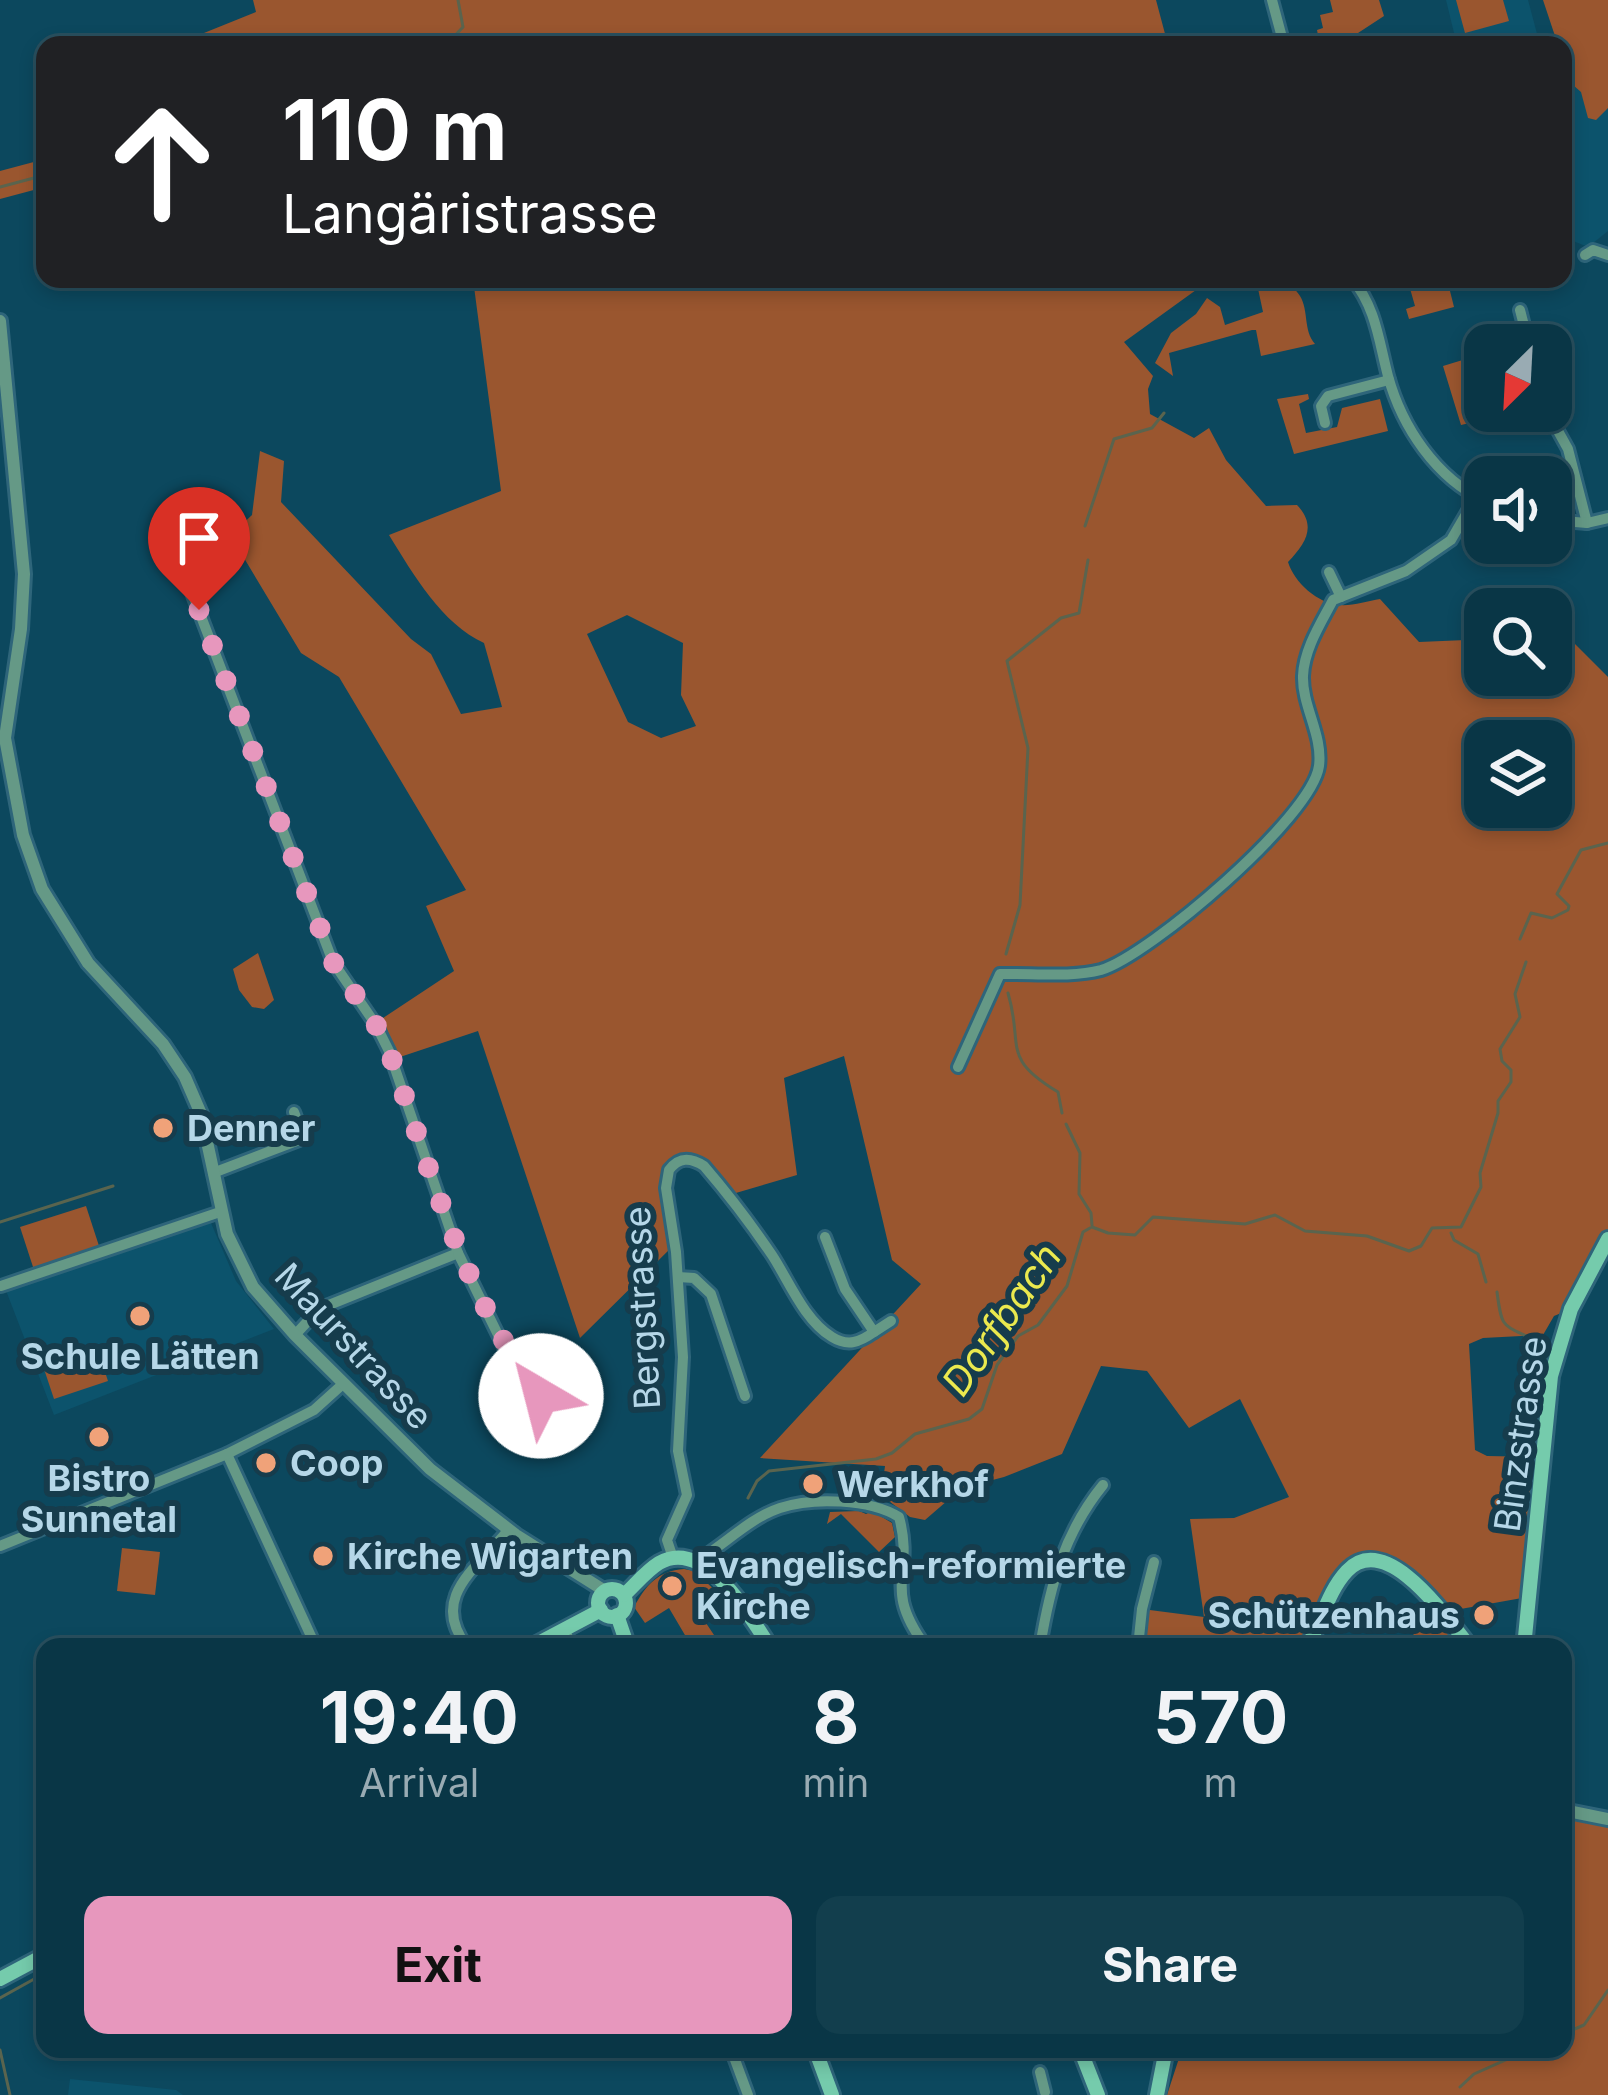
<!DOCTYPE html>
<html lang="en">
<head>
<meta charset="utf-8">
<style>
	body { margin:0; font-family:Inter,sans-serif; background:#123e4d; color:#f1f3f6; height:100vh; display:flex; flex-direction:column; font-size:45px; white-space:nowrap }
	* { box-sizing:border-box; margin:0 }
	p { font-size:39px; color:#99abb3 }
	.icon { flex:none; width:66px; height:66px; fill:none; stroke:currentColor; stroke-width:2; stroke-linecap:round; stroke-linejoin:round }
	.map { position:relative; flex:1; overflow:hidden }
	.side { position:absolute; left:36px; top:1638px; width:1536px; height:420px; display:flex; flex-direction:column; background:#093646; border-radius:24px; box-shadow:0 6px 18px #0003,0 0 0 3px #29505f }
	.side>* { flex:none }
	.hud { position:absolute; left:36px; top:36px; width:1536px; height:252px; border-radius:24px; box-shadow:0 6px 18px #0003,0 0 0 3px #29505f; background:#202124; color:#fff; overflow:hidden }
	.needle { width:78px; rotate:204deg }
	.fabs { position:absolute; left:1464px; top:324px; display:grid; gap:24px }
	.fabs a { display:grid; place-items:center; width:108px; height:108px; border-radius:24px; background:#093646; box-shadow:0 6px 18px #0003,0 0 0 3px #29505f; font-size:60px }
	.pin { position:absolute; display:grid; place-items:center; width:102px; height:102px; color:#fff; margin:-123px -51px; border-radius:50% 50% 50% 0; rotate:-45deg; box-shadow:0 0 12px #0007 }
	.pin .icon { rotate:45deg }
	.me { position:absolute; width:132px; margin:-66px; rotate:323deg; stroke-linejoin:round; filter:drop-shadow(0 0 9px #0008) }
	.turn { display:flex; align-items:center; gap:42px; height:252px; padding:0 48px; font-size:54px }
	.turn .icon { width:156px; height:156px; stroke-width:2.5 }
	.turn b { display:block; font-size:84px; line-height:102px }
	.eta { display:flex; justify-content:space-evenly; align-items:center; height:204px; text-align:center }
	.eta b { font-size:72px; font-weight:700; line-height:84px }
	.primary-button { display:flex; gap:24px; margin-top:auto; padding:24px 48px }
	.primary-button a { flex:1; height:138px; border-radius:24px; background:#e797bd; color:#111; font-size:48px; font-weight:700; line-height:138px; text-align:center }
	.primary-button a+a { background:#123e4d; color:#f1f3f6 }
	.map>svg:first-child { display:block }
	.built { fill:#0c536c }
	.green { fill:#9a562f; fill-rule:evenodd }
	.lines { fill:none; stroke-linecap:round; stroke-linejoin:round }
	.stream { stroke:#5a644e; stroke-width:3 }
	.minor-casing { stroke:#2e657a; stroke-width:16 }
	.tertiary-casing { stroke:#2e657a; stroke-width:18 }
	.secondary-casing { stroke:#2e657a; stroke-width:20 }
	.minor { stroke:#659986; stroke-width:10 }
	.tertiary { stroke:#659986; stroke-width:12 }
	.secondary { stroke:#75cbac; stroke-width:14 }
	.route { stroke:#e797bd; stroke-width:21; stroke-dasharray:0 37.8 }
	.poi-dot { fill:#f0a279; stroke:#163c4c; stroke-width:4.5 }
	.labels { text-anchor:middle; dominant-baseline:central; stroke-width:12; stroke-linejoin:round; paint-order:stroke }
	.poi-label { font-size:36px; font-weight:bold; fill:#b5d7e8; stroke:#163c4c; text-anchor:start }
	.street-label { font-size:36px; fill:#b5d7e8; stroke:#163c4c }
	.water-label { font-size:39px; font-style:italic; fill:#ebe94e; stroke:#163c4c }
</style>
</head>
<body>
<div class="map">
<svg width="1608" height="2095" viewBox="0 0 1608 2095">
	<rect width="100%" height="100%" fill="#0c485e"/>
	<g class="built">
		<polygon points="1446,0 1528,0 1540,45 1457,45"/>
		<polygon points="1563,70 1608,82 1608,231 1588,247 1563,237"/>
		<polygon points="205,1220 211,1223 236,1281 274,1329 54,1415 5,1288"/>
		<polygon points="70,2079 176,2090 183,2095 68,2095"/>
	</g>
	<g class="green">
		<polygon points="253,0 1156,0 1168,45 191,45 199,35 256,12"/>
		<polygon points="1330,0 1379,0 1384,16 1358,33 1320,45 1317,30 1323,28 1320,15 1333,12"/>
		<polygon points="1456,0 1503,0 1509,21 1465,33"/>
		<polygon points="1543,0 1608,0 1608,108 1596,120 1588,118 1581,92 1565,78 1563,45 1558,45"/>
		<polygon points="45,159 45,187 0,199 0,171"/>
		<path d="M 473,279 L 1192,279 L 1196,290 L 1124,342 L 1153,376 L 1148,389 L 1150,414 L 1194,438 L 1209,428 L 1226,460 L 1266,506 L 1297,505 C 1317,526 1306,543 1288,562 C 1294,582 1318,604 1340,605 C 1352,606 1368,601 1380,599 L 1419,642 L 1466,640 L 1485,665 L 1485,675 L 1551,675 L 1551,635 L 1561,630 L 1608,677 L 1608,1239 L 1571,1309 L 1554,1316 L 1543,1335 L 1483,1338 L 1469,1344 L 1475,1450 L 1487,1456 L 1542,1457 L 1522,1598 L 1455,1610 L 1402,1572 L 1357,1563 L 1312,1641 L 1325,1647 L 1138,1647 L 1142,1609 L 1204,1617 L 1190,1519 L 1234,1518 L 1289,1497 L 1240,1399 L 1189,1428 L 1147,1371 L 1101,1366 L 1062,1454 L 1004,1477 L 962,1488 L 925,1520 L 910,1517 L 881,1495 L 885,1466 L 760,1458 L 921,1284 L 892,1260 L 844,1056 L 784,1078 L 797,1175 L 729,1195 L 704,1166 L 680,1160 L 669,1182 L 676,1243 L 580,1338 L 478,1031 L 397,1058 L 383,1018 L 454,971 L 426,906 L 466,890 L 339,677 L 301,653 L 241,553 L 186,577 L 252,515 L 260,451 L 284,461 L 281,502 L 411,639 L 431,654 L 461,714 L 502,707 L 484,643 C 442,624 413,574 389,535 L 501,491 ZM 627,615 L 683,643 L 681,695 L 696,726 L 661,738 L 628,722 L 587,634 ZM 1485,741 L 1551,741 L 1551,807 L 1485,807 Z"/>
		<path d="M 1278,279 L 1289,279 C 1291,286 1296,290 1300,296 C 1309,311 1303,330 1315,344 L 1261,356 L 1256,330 L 1252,330 L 1169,353 L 1173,376 L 1155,363 L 1171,333 L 1196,314 L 1207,298 L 1220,307 L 1225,325 L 1263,312 L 1257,284 Z"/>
		<polygon points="1432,279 1447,279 1454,307 1409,319 1406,309 1415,306 1409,285"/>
		<polygon points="1479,355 1484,379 1468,403 1474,415 1522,411 1461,425 1443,366"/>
		<polygon points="1308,394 1309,399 1299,404 1306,433 1337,427 1342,408 1380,399 1388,431 1294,454 1277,399"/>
		<polygon points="258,953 274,1000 264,1009 252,1007 239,990 233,969"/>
		<polygon points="86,1206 100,1249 34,1270 20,1227"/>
		<polygon points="96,1345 108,1381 54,1399 42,1363"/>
		<polygon points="859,1511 866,1514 872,1511 892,1523 895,1537 879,1552 841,1514 827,1524 830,1512"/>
		<polygon points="122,1548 160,1552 155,1595 117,1591"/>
		<path d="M 684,1569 L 694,1571 L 718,1593 L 700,1614 L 722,1647 L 692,1647 L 669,1608 L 645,1623 L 634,1607 C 646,1585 658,1571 684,1569 Z"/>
		<polygon points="1431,1601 1470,1647 1407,1647"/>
		<polygon points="1563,1810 1608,1819 1608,2095 1167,2095 1182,2049 1563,2049"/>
	</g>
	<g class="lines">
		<g class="stream">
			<polyline points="446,45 463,27 458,0"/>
			<polyline points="0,187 45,175"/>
			<polyline points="1085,526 1114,439 1152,428 1164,413"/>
			<polyline points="1520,939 1531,913 1552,918 1568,910 1569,906 1557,894 1581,850 1608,843"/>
			<polyline points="1006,954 1020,905 1028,748 1007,661 1061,618 1079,613 1088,560"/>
			<path d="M 1008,993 C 1024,1047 1000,1057 1058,1092 L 1062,1113"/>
			<polyline points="1066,1124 1080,1153 1079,1194 1091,1213 1092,1225"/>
			<polyline points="0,1222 113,1186"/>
			<polyline points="1092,1227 1108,1233 1135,1235 1153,1217 1245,1224 1275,1215 1305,1231 1367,1236 1409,1251 1421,1246 1432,1228 1461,1227 1481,1187 1480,1173 1498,1113 1498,1101 1511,1082 1511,1070 1502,1061 1500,1049 1520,1017 1515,994 1526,962"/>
			<polyline points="1451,1233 1454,1240 1478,1254 1486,1282"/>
			<path d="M 1497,1292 C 1502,1330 1502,1324 1535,1340"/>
			<polyline points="748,1498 757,1481 769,1471 876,1459 892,1453 915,1434 969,1419 982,1409 997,1365 1018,1336 1038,1325 1067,1286 1083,1232 1090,1228"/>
			<polyline points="0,1998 45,1973"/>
			<polyline points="1563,2034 1584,2025 1608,1990"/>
			<polyline points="0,2050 10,2095"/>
			<polyline points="1460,2087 1474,2074 1530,2049"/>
		</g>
		<defs>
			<g id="minor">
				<polyline points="1272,0 1284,45"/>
				<polyline points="1585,255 1593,250 1608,255"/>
				<path d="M 1352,279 C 1376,307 1379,342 1388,376 C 1402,427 1436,478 1485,501"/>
				<polyline points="1520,310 1529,345"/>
				<polyline points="1547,411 1568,449 1587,523"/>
				<polyline points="1325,423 1321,406 1328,396 1389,380"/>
				<polyline points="1551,520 1587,523 1608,518"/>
				<polyline points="1329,572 1341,597"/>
				<polyline points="186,577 333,962 376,1025 389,1051 458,1253 319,1309 295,1335"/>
				<path d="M 958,1067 L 1000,974 C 1031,973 1071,978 1101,970 C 1150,955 1312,817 1319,766 C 1323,735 1302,706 1303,676 C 1304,649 1321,623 1333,600 L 1406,571 L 1451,540 L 1476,497"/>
				<polyline points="213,1173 299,1140 302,1133 294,1112"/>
				<polyline points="458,1253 504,1347 541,1396"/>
				<polyline points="678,1277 694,1278 711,1294 745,1396"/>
				<polyline points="1,1286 220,1212"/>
				<polyline points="874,1332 891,1321"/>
				<polyline points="227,1454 316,1647"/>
				<polyline points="0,1546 227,1454 314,1410 344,1383"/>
				<path d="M 673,1558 L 667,1540 L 687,1495 L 678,1451 L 683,1357 L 676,1252 L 666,1188 L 669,1170 C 679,1157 690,1157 704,1166 C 728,1194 751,1224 772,1255 C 789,1281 804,1320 832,1337 C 848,1347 860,1342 874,1332 L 845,1289 L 825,1237"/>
				<path d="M 701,1563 L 709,1553 C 731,1538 755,1516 780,1508 C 813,1497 870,1499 899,1517 C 915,1575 881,1586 926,1647"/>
				<polyline points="564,1628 572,1647"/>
				<path d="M 467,1647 C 428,1596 479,1567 509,1529"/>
				<path d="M 1040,1647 C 1050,1586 1064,1533 1103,1485"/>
				<polyline points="1138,1647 1142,1609 1154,1562"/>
				<polyline points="731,2049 748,2095"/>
				<polyline points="1033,2049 1034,2052"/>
				<polyline points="1040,2072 1045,2092"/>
			</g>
			<g id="tertiary">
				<polyline points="0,321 24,574 21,629 5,738 23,835 42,889 88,963 163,1044 185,1077 201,1114 227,1234 253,1287 295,1335 430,1469 516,1535 605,1591"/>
				<polyline points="1563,1810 1608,1819"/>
			</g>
			<g id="secondary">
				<circle cx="612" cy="1603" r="14"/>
				<path d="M 624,1595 C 635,1585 646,1571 659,1563 C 705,1536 750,1617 770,1647"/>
				<polyline points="617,1615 628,1647"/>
				<polyline points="531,1647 601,1610"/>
				<path d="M 1307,1647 C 1321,1623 1328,1591 1347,1571 C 1387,1529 1448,1620 1470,1647"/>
				<polyline points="1524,1647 1551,1376 1571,1309 1608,1239"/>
				<polyline points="0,1979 45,1955"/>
				<polyline points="815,2049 832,2095"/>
				<polyline points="1080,2049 1098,2095"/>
				<polyline points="1157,2095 1166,2049"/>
			</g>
		</defs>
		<use href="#minor" class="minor-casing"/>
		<use href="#tertiary" class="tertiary-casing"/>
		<use href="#secondary" class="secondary-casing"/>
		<use href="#minor" class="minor"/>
		<use href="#tertiary" class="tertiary"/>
		<use href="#secondary" class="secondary"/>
	</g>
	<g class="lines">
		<path class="route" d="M 199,610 L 333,962 L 376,1025 L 389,1051 C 433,1175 460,1290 541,1396"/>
	</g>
	<g class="poi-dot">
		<circle cx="163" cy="1128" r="12"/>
		<circle cx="140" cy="1316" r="12"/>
		<circle cx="99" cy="1437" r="12"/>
		<circle cx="266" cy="1463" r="12"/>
		<circle cx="813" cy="1484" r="12"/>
		<circle cx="323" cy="1556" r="12"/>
		<circle cx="672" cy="1586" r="12"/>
		<circle cx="1484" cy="1615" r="12"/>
	</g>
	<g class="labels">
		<g class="poi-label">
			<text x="187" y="1128">Denner</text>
			<text x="140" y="1356" text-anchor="middle">Schule Lätten</text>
			<text x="290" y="1463">Coop</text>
			<text x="99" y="1478" text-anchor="middle">Bistro<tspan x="99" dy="41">Sunnetal</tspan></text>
			<text x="837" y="1484">Werkhof</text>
			<text x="347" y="1556">Kirche Wigarten</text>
			<text x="696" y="1565">Evangelisch-reformierte<tspan x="696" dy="41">Kirche</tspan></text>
			<text x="1460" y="1615" text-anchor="end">Schützenhaus</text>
		</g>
		<g class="street-label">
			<text transform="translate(642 1308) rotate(-93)">Bergstrasse</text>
			<text transform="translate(354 1346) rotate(47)">Maurstrasse</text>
			<text transform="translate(1520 1434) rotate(-82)">Binzstrasse</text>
		</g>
		<g class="water-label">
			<text transform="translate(1001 1319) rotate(-55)">Dorfbach</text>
		</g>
	</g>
</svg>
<div class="fabs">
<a><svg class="needle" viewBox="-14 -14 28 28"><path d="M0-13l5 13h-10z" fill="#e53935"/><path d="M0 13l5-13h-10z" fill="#99abb3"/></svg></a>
<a><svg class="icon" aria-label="sound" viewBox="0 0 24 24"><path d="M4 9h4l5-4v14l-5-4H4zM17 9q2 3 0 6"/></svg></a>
<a><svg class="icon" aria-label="search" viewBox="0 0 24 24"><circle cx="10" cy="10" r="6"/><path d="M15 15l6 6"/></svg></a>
<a><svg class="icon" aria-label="layers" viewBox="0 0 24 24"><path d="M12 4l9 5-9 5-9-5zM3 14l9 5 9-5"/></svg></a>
</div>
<div class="pin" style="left:199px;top:610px;background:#d93025"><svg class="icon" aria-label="arrive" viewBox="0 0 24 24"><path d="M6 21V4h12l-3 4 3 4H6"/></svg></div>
<svg class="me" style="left:541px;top:1396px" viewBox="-20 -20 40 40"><circle r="19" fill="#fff"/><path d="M0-13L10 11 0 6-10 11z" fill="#e797bd"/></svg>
<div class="hud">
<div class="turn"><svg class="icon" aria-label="ahead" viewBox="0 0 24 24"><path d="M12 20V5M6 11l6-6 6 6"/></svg><div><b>110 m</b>Langäristrasse</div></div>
</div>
<section class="side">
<div class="eta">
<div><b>19:40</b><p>Arrival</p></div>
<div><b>8</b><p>min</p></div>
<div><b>570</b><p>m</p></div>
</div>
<div class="primary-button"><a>Exit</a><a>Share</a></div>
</section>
</div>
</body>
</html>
